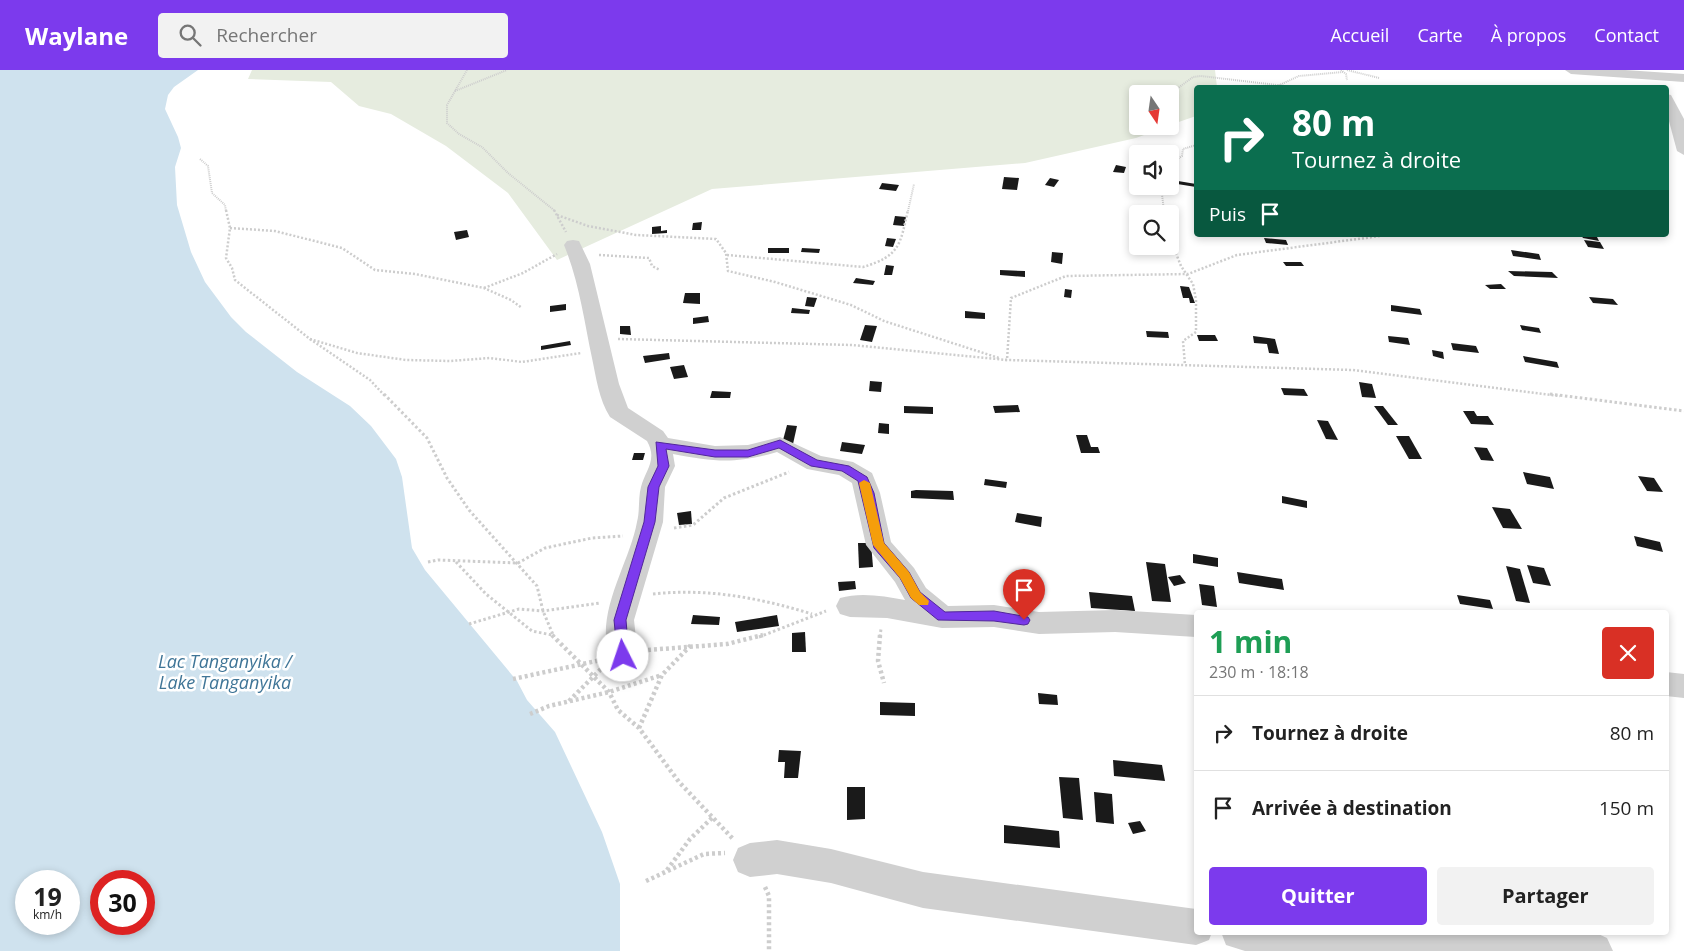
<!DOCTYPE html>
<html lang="fr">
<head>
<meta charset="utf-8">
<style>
	body { margin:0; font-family:"Open Sans",sans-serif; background:#f2f2f2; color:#222; height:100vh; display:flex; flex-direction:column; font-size:19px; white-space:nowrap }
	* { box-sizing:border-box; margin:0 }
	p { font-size:16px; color:#767676 }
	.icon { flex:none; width:28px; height:28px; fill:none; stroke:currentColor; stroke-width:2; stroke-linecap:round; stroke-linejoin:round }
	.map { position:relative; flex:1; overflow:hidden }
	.drawer { position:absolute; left:1194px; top:540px; width:475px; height:325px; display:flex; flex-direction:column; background:#fff; border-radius:5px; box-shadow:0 2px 8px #0003 }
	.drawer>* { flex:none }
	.hud { position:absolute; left:1194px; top:15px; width:475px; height:152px; border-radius:5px; box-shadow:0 2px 8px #0003; background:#0b6e4f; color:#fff; overflow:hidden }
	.needle { width:32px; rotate:167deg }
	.buttons { position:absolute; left:1129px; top:15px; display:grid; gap:10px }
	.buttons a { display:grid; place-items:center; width:50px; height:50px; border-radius:5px; background:#fff; box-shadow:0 2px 8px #0003; font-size:25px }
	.speed { position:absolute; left:15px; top:800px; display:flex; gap:10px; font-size:25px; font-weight:700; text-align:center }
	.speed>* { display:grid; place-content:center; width:65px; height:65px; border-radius:50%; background:#fff; box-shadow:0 2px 8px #0003; line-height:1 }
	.speed small { font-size:12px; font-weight:400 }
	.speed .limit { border:8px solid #d22; background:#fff; color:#111 }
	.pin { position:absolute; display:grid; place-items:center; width:42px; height:42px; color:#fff; margin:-51px -21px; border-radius:50% 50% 50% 0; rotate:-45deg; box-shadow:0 0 5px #0007 }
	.pin .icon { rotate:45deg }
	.me { position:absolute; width:55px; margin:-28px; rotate:356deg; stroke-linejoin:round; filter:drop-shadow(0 0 4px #0008) }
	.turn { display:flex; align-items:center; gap:18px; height:105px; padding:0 15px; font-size:22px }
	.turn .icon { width:65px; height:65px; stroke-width:2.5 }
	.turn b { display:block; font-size:35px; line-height:42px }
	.then { display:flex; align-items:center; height:48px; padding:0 15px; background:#0003; gap:10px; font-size:19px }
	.round { display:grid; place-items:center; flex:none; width:52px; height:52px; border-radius:5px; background:#f2f2f2 }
	.summary { display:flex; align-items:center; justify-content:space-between; height:85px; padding:0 15px }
	h1 { font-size:30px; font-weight:700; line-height:38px; color:#1e9e55 }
	.action { display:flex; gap:10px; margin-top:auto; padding:10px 15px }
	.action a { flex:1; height:58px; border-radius:5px; background:#7c3aed; color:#fff; font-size:20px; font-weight:700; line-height:58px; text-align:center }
	.action a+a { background:#f2f2f2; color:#222 }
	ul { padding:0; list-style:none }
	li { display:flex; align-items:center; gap:15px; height:75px; padding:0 15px; border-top:1px solid #e0e0e0 }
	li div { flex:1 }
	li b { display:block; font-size:19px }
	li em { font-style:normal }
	header { display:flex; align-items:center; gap:30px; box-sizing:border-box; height:70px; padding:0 25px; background:#7c3aed; color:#fff }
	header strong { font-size:24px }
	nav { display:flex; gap:28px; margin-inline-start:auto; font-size:18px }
	.search { width:350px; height:45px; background:#f2f2f2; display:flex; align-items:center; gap:12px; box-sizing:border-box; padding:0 18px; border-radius:5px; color:#767676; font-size:19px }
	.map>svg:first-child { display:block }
	.green { fill:#e6ecdf }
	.water { fill:#cfe2ee; fill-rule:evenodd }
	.building { fill:#1a1a1a }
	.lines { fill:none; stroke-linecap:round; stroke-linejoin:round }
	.path-far3 { stroke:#cdcdcd; stroke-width:2; stroke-dasharray:1 1; stroke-linecap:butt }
	.path-far2 { stroke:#cdcdcd; stroke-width:2.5; stroke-dasharray:2 2; stroke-linecap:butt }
	.path-far1 { stroke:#cdcdcd; stroke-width:3; stroke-dasharray:2.5 2.5; stroke-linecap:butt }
	.path { stroke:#cdcdcd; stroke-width:4.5; stroke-dasharray:3 3; stroke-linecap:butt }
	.minor { fill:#d0d0d0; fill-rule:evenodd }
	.route { fill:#7c3aed; stroke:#51269a }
	.slow { fill:#f59e0b }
	.labels { text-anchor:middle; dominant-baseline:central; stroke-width:5; stroke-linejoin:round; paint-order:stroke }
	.water-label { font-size:18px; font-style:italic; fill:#3f7597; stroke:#fff }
</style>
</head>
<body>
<header>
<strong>Waylane</strong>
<div class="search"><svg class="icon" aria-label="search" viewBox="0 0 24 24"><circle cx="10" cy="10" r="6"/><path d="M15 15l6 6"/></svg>Rechercher</div>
<nav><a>Accueil</a><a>Carte</a><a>À propos</a><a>Contact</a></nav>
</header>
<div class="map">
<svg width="1684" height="881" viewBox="0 0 1684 881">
	<rect width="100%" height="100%" fill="#fff"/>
	<polygon class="green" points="252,0 1215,0 1217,17 1196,18 1196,46 1170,55 1170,24 1138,24 1138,56 1168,56 1136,68 1025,93 712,119 557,190 508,123 446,76 391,44 359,36 331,12 248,9"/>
	<path class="water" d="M 0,0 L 198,0 L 174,17 L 168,25 L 165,39 L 178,67 L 181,78 L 175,97 L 177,135 L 191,182 L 205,212 L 231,247 L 246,262 L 297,302 L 350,336 L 371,356 L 396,389 L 402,407 L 412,478 L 425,500 L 517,611 L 527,630 L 555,662 L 602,762 L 620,814 L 620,881 L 0,881 ZM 26,811 L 69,811 L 69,854 L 26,854 ZM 101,811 L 144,811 L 144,854 L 101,854 Z"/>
	<g class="building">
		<polygon points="1116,95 1126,97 1124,103 1113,102"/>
		<polygon points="1004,107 1019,108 1017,120 1002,119"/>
		<polygon points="1050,108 1059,110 1054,117 1045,115"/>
		<polygon points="1172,110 1196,114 1196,117 1171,113"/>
		<polygon points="882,113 899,115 896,121 879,119"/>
		<polygon points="895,146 906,147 904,156 893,155"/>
		<polygon points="702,152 701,160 692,160 693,153"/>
		<polygon points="661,156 661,161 667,160 667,163 652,164 652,157"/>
		<polygon points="467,160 469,167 456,170 454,162"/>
		<polygon points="1581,165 1596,165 1599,171 1583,168"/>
		<polygon points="887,168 896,169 893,177 885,176"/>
		<polygon points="1264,168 1286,170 1288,175 1266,173"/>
		<polygon points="1584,170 1600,172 1604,179 1588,177"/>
		<rect x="768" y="178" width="21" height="5"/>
		<polygon points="802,178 820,179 819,183 801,182"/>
		<polygon points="1511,180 1539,184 1541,190 1513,186"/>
		<polygon points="1052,182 1063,183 1062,194 1051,192"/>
		<polygon points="1283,192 1301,192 1304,196 1286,196"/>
		<polygon points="886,195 894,196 892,205 884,205"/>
		<polygon points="1000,200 1025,201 1025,207 1000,205"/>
		<polygon points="1508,201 1552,202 1558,208 1514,206"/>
		<polygon points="856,208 875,211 873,215 853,213"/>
		<polygon points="1501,214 1506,219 1490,219 1485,215"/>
		<polygon points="1180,216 1189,217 1195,233 1190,233 1189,228 1183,228"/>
		<polygon points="1065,219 1072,220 1071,228 1064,227"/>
		<polygon points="685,223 700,223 700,234 683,233"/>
		<polygon points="807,227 817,228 814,237 805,236"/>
		<polygon points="1589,227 1613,229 1618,235 1593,233"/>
		<polygon points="566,234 566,240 550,242 550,236"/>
		<polygon points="1391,235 1420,239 1422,245 1391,241"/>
		<polygon points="792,238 810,240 809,244 791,243"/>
		<polygon points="965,241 985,243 985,249 965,248"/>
		<polygon points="708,246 709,252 693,254 693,248"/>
		<polygon points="865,255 877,256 872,272 860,270"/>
		<polygon points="1520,255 1539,258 1541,263 1522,260"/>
		<polygon points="620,256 630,256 631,265 620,264"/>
		<polygon points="1146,261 1168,262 1169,268 1147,267"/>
		<polygon points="1197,265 1215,265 1218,271 1199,271"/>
		<polygon points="1253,266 1275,269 1279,284 1269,283 1267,274 1254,273"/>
		<polygon points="1388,266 1408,268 1410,275 1389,272"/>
		<polygon points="570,271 571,275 541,280 541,276"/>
		<polygon points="1451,273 1476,276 1479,283 1453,280"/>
		<polygon points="1432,280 1443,282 1444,289 1433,286"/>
		<polygon points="669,283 670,289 645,293 643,286"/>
		<polygon points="1523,286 1557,292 1559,298 1525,292"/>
		<polygon points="684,295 688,307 674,309 670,297"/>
		<polygon points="870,311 882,312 881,322 869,321"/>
		<polygon points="1359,312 1372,314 1376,328 1362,327"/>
		<polygon points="1281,318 1304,319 1308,326 1284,325"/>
		<polygon points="712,321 731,322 730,328 710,328"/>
		<polygon points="1018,335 1020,342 995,343 993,336"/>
		<polygon points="904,336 933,337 933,344 904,343"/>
		<polygon points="1374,336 1383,336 1398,355 1388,355"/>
		<polygon points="1463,341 1474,341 1477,346 1488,346 1494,355 1471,354"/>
		<polygon points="1317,350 1328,351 1338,370 1326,369"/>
		<polygon points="879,353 889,354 889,364 878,363"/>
		<polygon points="787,355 797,356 793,374 782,374"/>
		<polygon points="1076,365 1087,365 1091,377 1098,377 1100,383 1081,383"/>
		<polygon points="1396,366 1409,366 1422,389 1409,389"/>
		<polygon points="842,372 865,375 862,384 840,381"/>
		<polygon points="1474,377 1487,378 1494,391 1481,390"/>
		<polygon points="634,383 645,383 643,390 632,390"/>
		<polygon points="1523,402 1550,407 1554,419 1527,414"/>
		<polygon points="1638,406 1654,408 1663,422 1647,421"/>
		<polygon points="985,409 1007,412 1006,418 984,415"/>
		<polygon points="916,420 953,421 954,430 911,428 911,421"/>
		<polygon points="1282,426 1307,431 1307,438 1282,433"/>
		<polygon points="1492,437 1510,439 1522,459 1503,458"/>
		<polygon points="691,441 692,454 679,455 677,443"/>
		<polygon points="1017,443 1042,447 1041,457 1015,452"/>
		<polygon points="1634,466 1660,472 1663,482 1637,476"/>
		<polygon points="858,473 871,473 873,497 859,498"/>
		<polygon points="1193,484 1218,488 1218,497 1193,493"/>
		<polygon points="1146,492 1165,494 1171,532 1152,531"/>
		<polygon points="1527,495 1544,498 1551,516 1533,513"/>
		<polygon points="1506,496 1520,499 1530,533 1516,531"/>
		<polygon points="1237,502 1282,509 1284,520 1239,513"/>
		<polygon points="1180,505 1186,513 1174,516 1168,507"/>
		<polygon points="855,511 856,519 839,521 838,512"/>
		<polygon points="1199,514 1214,516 1217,537 1202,535"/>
		<polygon points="1089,522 1132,526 1135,541 1091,538"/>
		<polygon points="1457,525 1490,530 1493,539 1460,534"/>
		<polygon points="693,545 720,547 719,555 691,554"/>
		<polygon points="777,545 779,556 737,562 735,552"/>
		<polygon points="805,562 806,582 792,582 792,563"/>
		<polygon points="1038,623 1057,625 1058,635 1039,634"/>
		<polygon points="880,632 915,633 915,646 880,645"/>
		<polygon points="779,680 801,681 798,708 784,708 785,692 778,692"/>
		<polygon points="1113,690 1162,695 1165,711 1114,706"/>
		<polygon points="1059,707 1079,708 1083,750 1063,748"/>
		<polygon points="847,717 865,717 865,749 847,750"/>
		<polygon points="1094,722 1112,724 1114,754 1096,752"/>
		<polygon points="1140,751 1146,761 1133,764 1128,753"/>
		<polygon points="1004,755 1059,761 1060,778 1004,773"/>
	</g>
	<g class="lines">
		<g class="path-far3">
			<polyline points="467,0 447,35 447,53 459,64 482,77 508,103 555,141"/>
			<polyline points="1341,0 1346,4 1347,10"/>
			<polyline points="1347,0 1379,8"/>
			<polyline points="1273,18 1299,6 1343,2"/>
			<polyline points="455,21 507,0"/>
			<polyline points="1174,21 1193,7 1201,6 1302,18"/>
			<polyline points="200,89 208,96 212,123 225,135 226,141"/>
			<polyline points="1170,94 1182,86 1183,79 1196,75"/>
			<polyline points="1161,116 1164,141"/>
			<polyline points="908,141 914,114"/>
		</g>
		<g class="path-far2">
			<polyline points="226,140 230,158 226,188 232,198 235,210 310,269 357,283 406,290 450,291 490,288 522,292 581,283"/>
			<polyline points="554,140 566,162"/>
			<polyline points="1164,140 1164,144"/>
			<polyline points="557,145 588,156 636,165 716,169 726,183 728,201 775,212 851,235 884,251 999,288"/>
			<polyline points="230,158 275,161 342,178 375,200 415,204 484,218 511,230 522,238"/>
			<polyline points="1170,168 1181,196 1193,214 1196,230 1196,262 1183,271 1185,295"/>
			<polyline points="599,185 649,188 652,196 660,200"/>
			<path d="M 727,185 L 863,197 C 900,186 900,175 908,140"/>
			<polyline points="484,218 523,203 557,184"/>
			<polyline points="310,269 370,310 385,326"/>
			<polyline points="618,269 852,275 1007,290 1353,300 1560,326"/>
			<polyline points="1005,290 1007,290 1011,228 1066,206 1188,204 1237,185 1388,165"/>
		</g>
		<g class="path-far1">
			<polyline points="384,324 427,368 447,408 469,440 537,516 543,541 554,567"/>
			<polyline points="1550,324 1684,341"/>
			<polyline points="674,458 693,455 724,428 789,402"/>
			<polyline points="428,492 438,490 518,493 545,478 592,468 623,466"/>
			<polyline points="456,492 486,524 532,561 552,565"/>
			<path d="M 653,524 C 708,518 760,528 812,544"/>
			<polyline points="469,554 519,539 543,541 600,533"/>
			<polyline points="759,567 826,541"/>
			<polyline points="880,567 881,559"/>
		</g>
		<g class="path">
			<polyline points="552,565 609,622 618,640 639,658 679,712 734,770"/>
			<polyline points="880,565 878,591 884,613"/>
			<polyline points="648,580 727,574 763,565"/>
			<polyline points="513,609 601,590"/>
			<polyline points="569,631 604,596"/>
			<polyline points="530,644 549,636 609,622 662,605"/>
			<polyline points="639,658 662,605 692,574"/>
			<polyline points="667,800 690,769 713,747"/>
			<polyline points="646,811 704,784 725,783"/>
			<polyline points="765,817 769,826 769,881"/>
		</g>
		<g class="minor">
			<polygon points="1565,0 1625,0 1684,4 1684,12 1571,4"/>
			<polygon points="1666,24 1671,25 1684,49 1684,85 1677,81 1666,40"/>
			<path d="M 573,170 L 579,171 L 590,194 L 619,314 L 628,338 L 663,361 L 668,368 L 715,376 L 748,375 L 780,367 L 821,386 L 853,392 L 872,403 L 880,423 L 891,472 L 914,498 L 926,518 L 948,536 L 994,535 L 1039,542 L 1115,540 L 1196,545 L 1196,567 L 1115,562 L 1039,564 L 994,557 L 942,558 L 887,548 L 850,547 L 840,544 L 836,536 L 840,528 C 860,522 884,526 905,530 L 895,512 L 866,475 L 852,413 L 839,405 L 807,399 L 777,382 C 736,394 715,392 673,384 L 675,396 L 665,417 L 663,452 L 634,550 L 638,586 L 633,594 L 623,598 L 613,594 C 590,549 629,496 637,452 C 640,441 638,428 641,417 C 645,401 658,390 647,371 L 610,347 C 599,330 596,307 592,288 C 584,250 579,211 564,175 L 567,171 Z"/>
			<polygon points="1666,602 1684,604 1684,628 1666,626"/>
			<polygon points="777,770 831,779 923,802 1196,839 1196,862 1212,862 1209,870 1196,875 923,838 831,813 777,804 750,807 738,802 733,790 738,778 750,773"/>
			<polygon points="1221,862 1594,862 1607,868 1613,881 1245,881 1226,875"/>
		</g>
	</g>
	<polygon class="route" points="780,370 817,390 849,396 867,407 874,423 884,473 909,502 920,522 945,542 994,541 1028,547 1030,550 1028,554 1024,555 994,551 938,550 911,528 900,508 874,478 858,411 842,401 811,396 779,378 748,387 715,387 666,379 669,396 659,417 655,452 626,550 629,586 627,590 618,590 614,550 644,452 648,417 658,396 656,372 715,380 748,380"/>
	<polygon class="slow" points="864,410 870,413 884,473 909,502 920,522 929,531 928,535 919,535 911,528 900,508 873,475 859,413"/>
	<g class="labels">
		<g class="water-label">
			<text x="225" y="591">Lac Tanganyika /<tspan x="225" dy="21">Lake Tanganyika</tspan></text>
		</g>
	</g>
</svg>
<div class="buttons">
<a><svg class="needle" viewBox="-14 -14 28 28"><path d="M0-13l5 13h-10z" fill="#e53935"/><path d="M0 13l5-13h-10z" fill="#767676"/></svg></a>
<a><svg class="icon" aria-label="sound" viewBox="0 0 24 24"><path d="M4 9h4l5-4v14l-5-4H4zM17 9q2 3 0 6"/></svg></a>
<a><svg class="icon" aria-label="search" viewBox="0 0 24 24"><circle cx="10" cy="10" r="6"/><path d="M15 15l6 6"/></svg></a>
</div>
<div class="speed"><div>19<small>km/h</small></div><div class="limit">30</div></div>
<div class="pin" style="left:1024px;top:550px;background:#d93025"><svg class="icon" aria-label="arrive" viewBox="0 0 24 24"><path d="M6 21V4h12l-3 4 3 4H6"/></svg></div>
<svg class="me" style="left:623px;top:586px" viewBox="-20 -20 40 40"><circle r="19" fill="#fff"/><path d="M0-13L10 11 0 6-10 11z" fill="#7c3aed"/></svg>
<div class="hud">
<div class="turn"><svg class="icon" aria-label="right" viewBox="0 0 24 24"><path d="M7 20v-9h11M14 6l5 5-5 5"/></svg><div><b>80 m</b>Tournez à droite</div></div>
<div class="then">Puis<svg class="icon" aria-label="arrive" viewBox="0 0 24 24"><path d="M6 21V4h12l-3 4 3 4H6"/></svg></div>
</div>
<section class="drawer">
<div class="summary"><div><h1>1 min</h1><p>230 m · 18:18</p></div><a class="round" style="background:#d93025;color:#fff"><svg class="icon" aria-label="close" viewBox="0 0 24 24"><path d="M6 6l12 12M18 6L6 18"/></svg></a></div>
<ul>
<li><svg class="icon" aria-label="right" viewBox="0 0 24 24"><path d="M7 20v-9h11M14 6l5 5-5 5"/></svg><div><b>Tournez à droite</b></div><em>80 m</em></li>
<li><svg class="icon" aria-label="arrive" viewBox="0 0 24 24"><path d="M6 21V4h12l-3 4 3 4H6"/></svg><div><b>Arrivée à destination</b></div><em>150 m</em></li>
</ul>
<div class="action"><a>Quitter</a><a>Partager</a></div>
</section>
</div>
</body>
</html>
